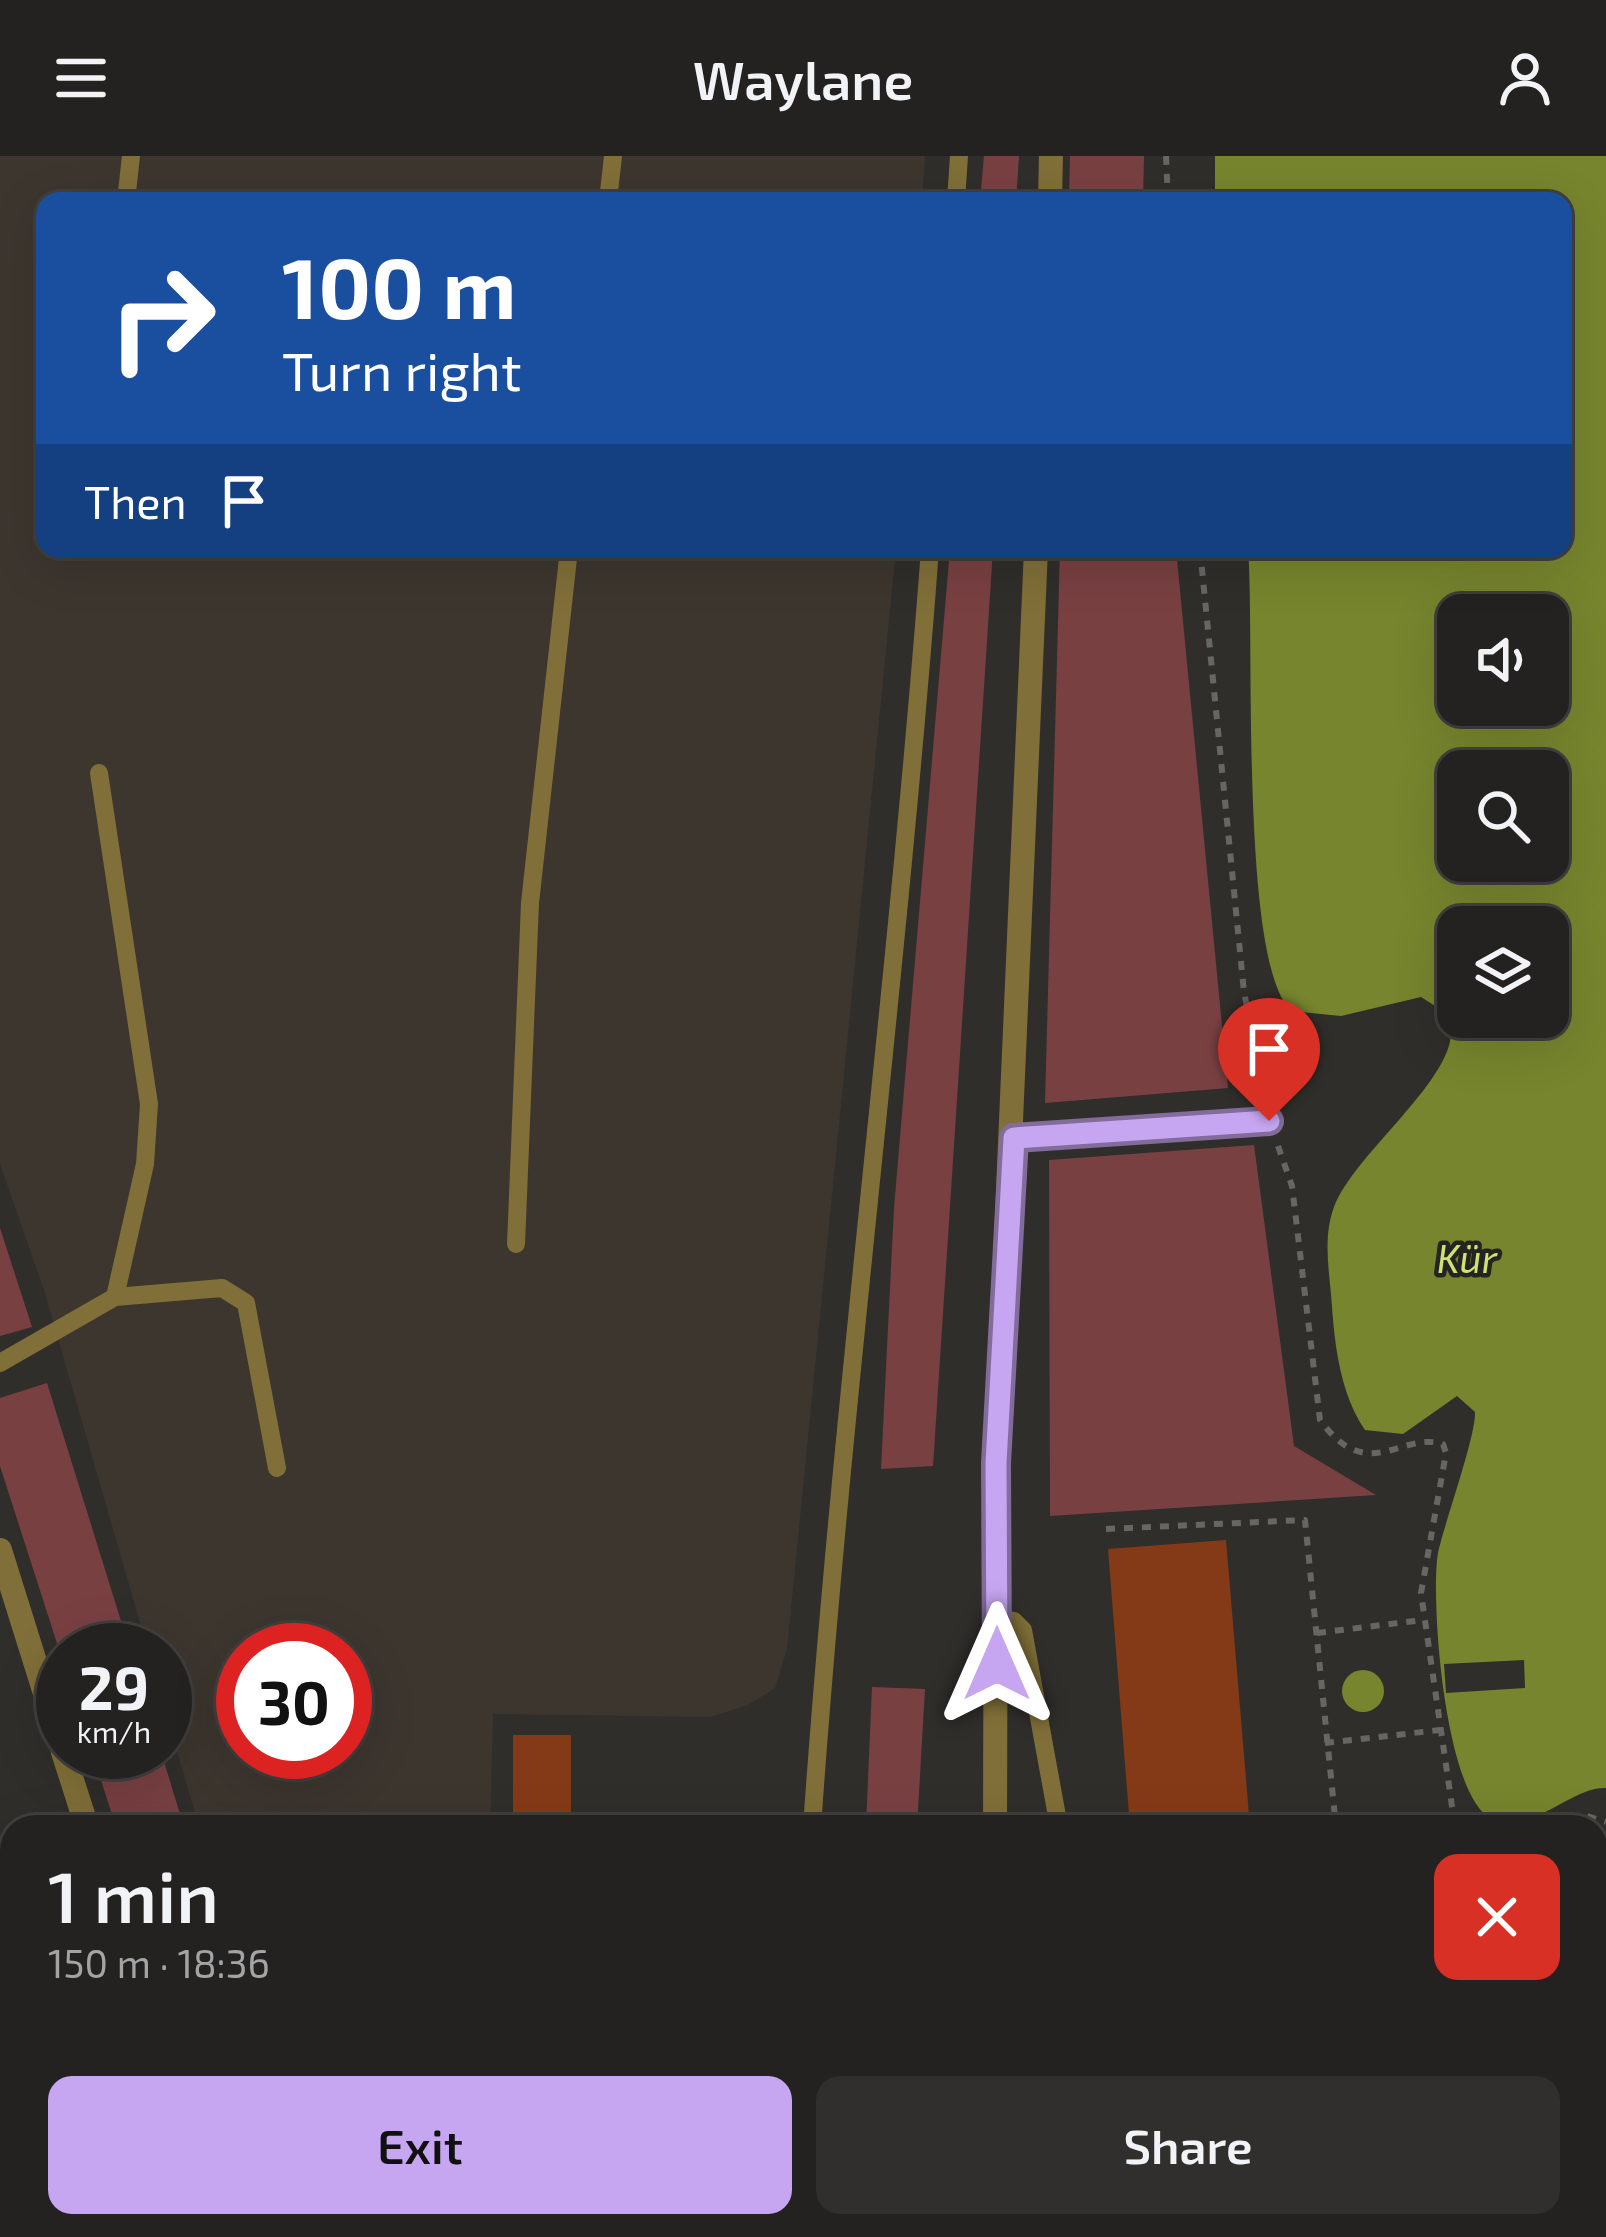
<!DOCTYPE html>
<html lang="en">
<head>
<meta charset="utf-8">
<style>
	body { margin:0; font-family:"Exo 2",sans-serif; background:#302f2d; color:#f1f3f6; height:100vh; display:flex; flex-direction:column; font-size:45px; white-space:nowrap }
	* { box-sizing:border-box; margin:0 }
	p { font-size:39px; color:#a3a4a5 }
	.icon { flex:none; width:66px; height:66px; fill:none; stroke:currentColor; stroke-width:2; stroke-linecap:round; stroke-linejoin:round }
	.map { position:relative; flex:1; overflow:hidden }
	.sheet { position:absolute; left:0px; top:1659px; width:1608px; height:423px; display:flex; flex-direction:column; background:#242220; border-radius:36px 36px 0 0; box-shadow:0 12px 48px #0002,0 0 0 3px #413f3e }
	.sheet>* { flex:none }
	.guide { position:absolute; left:36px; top:36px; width:1536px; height:366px; border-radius:24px; box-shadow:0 12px 48px #0002,0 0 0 3px #413f3e; background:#1a4fa0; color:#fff; overflow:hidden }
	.fabs { position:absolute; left:1437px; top:438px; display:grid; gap:24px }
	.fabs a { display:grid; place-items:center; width:132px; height:132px; border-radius:24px; background:#242220; box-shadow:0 12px 48px #0002,0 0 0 3px #413f3e; font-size:60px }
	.speed { position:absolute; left:36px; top:1467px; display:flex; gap:24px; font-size:60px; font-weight:700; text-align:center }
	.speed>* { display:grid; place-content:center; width:156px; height:156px; border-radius:50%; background:#242220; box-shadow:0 12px 48px #0002,0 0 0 3px #413f3e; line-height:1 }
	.speed small { font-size:30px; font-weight:400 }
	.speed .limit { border:18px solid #d22; background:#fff; color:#111 }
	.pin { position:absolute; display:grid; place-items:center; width:102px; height:102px; color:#fff; margin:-123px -51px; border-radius:50% 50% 50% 0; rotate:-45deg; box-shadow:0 0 12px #0007 }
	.pin .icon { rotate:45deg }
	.me { position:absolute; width:132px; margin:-66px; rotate:0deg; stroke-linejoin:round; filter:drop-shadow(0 0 9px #0008) }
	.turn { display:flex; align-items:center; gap:42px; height:252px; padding:0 48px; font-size:54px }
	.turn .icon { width:156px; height:156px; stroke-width:2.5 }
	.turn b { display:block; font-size:84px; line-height:102px }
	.then { display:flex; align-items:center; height:114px; padding:0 48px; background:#0003; gap:24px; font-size:45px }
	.round { display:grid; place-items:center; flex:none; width:126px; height:126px; border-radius:24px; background:#302f2d }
	.headline { display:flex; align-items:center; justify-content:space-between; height:204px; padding:0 48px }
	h1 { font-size:72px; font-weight:600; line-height:90px }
	.button { display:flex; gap:24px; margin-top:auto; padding:24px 48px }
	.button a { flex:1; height:138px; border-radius:24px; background:#c6a6f0; color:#111; font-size:48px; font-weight:600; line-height:138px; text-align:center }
	.button a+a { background:#302f2d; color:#f1f3f6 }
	header { display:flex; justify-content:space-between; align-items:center; height:156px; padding:0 48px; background:#242220; font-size:54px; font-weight:600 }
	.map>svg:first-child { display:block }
	.built { fill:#3d362f; fill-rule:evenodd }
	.green { fill:#794042 }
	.water { fill:#77852e; fill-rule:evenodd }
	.pier { fill:#302e2b }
	.building { fill:#853a17 }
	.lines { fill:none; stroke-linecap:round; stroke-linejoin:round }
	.path { stroke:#676663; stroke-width:6; stroke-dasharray:9 9; stroke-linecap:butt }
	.service { stroke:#806f38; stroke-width:18 }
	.minor { stroke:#806f38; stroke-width:24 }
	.tertiary { stroke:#806f38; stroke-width:24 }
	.route-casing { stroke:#816c9c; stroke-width:30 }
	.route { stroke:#c6a6f0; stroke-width:21 }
	.labels { text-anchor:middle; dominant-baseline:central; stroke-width:9; stroke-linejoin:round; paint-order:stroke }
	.water-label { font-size:39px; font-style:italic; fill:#cee370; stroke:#262422 }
</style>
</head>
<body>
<header><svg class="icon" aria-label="menu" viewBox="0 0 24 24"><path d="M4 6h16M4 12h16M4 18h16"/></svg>Waylane<svg class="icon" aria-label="person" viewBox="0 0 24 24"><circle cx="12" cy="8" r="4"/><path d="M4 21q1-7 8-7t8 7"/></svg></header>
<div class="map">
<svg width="1606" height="2081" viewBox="0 0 1606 2081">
	<rect width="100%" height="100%" fill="#302e2b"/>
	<g class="built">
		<path d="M 0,0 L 925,0 L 922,45 L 45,45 L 45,393 L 896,393 L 787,1493 L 775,1532 L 748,1549 L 710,1561 L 493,1558 L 490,1671 L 199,1671 L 165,1553 L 165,1494 L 148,1494 L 44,1134 L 0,1008 ZM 243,1494 L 345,1494 L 345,1596 L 243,1596 Z"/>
		<polygon points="314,2070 482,2070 482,2081 318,2081"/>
	</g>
	<g class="green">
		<polygon points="984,0 1019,0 1016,45 980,45"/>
		<polygon points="1070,0 1144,0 1143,45 1069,45"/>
		<polygon points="950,393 993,393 933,1310 881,1313 894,1052"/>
		<polygon points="1060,393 1176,393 1228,932 1045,947"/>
		<polygon points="1254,989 1294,1290 1376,1339 1050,1360 1049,1004"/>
		<polygon points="0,1072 32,1171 0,1180"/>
		<polygon points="47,1227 130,1494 63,1494 63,1506 0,1310 0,1242"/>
		<polygon points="872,1531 925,1533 917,1671 866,1671"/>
		<polygon points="92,1596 161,1596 184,1671 116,1671"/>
		<polygon points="998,2070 1387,2070 1385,2081 998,2081"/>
	</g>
	<g class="water">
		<path d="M 1215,0 L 1606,0 L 1606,1632 C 1573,1630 1536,1676 1495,1664 C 1445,1650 1430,1443 1438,1397 C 1445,1365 1476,1280 1475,1256 L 1457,1240 L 1403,1278 L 1365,1274 C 1341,1239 1335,1192 1332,1151 C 1330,1118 1322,1083 1334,1051 C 1353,1000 1450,927 1451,877 L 1443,855 L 1421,841 L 1341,860 L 1291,855 C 1239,805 1255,478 1248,393 L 1563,393 L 1563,45 L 1215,45 ZM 1458,459 L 1548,459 L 1548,549 L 1458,549 ZM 1458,615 L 1548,615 L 1548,705 L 1458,705 ZM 1458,771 L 1548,771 L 1548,861 L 1458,861 Z"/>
		<circle cx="1363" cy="1535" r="21"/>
	</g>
	<polygon class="pier" points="1524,1504 1525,1532 1446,1537 1444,1508"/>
	<g class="building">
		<polygon points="1226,1384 1250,1671 1130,1671 1108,1393"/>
		<rect x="513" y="1579" width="58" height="92"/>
		<rect x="511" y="2070" width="58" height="11"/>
		<polygon points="848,2070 896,2070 895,2081 848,2081"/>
	</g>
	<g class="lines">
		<g class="path">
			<polyline points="1166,0 1168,45"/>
			<polyline points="1200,393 1244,836 1264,937"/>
			<path d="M 1278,990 L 1292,1030 L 1320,1264 C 1368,1330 1400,1275 1443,1288 L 1446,1297 L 1421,1437 L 1455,1671"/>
			<polyline points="1106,1373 1305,1364 1336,1671"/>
			<polyline points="1317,1477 1423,1464"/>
			<polyline points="1325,1587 1440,1574"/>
			<polyline points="1553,1671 1587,1660 1606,1666"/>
			<polyline points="1596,1782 1606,1731"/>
			<polyline points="1593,2070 1594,2081"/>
		</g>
		<g class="service">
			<polyline points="126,45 131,0"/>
			<polyline points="608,45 613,0"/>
			<polyline points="956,45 959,0"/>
			<polyline points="1014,983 1269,965"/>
			<polyline points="516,1088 530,747 569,393"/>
			<polyline points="115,1141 222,1132 246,1147 277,1312"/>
			<polyline points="0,1207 115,1141 145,1008 149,948 99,617"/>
			<polyline points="997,1462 1014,1465 1023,1474 1059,1671"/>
			<path d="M 812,1671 C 842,1244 898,820 930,393"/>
			<polyline points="456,2070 456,2081"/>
			<polyline points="818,2070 819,2081"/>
			<polyline points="1491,2070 1495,2081"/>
			<polyline points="1423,2081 1427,2070"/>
		</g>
		<g class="minor">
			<polyline points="1050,45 1051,0"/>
			<polyline points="995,1671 996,1308 1036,393"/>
			<polyline points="0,1902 12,1910"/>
			<polyline points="961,2070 961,2081"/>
		</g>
		<g class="tertiary">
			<polyline points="0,1394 63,1595"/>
			<polyline points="63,1596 87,1671"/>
			<polyline points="216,2070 220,2081"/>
		</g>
	</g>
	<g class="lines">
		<defs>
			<polyline id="route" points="997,1508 996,1307 1014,982 1269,965"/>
		</defs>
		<use href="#route" class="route-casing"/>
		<use href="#route" class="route"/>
	</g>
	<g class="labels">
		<g class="water-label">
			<text x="1467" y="1101">Kür</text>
		</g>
	</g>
</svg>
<div class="fabs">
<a><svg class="icon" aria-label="sound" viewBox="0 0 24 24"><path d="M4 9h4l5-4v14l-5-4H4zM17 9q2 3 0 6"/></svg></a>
<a><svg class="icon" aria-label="search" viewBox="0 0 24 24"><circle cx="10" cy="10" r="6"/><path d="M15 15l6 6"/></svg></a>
<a><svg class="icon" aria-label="layers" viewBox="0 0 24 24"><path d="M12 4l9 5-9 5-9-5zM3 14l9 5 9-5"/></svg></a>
</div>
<div class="speed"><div>29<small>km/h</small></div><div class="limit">30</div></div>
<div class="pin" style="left:1269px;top:965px;background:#d93025"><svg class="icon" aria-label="arrive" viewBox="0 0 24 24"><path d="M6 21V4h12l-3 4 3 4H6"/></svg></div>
<svg class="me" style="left:997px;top:1508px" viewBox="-20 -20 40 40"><path d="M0-17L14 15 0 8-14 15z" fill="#c6a6f0" stroke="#fff" stroke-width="4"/></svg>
<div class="guide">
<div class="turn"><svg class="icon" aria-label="right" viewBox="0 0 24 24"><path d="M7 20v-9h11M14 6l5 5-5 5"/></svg><div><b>100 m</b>Turn right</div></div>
<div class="then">Then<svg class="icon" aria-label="arrive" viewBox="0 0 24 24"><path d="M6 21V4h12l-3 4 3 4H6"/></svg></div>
</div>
<section class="sheet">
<div class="headline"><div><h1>1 min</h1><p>150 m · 18:36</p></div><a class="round" style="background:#d93025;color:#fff"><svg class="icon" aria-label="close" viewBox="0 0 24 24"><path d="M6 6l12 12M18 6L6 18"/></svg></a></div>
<div class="button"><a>Exit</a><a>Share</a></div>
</section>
</div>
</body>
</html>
